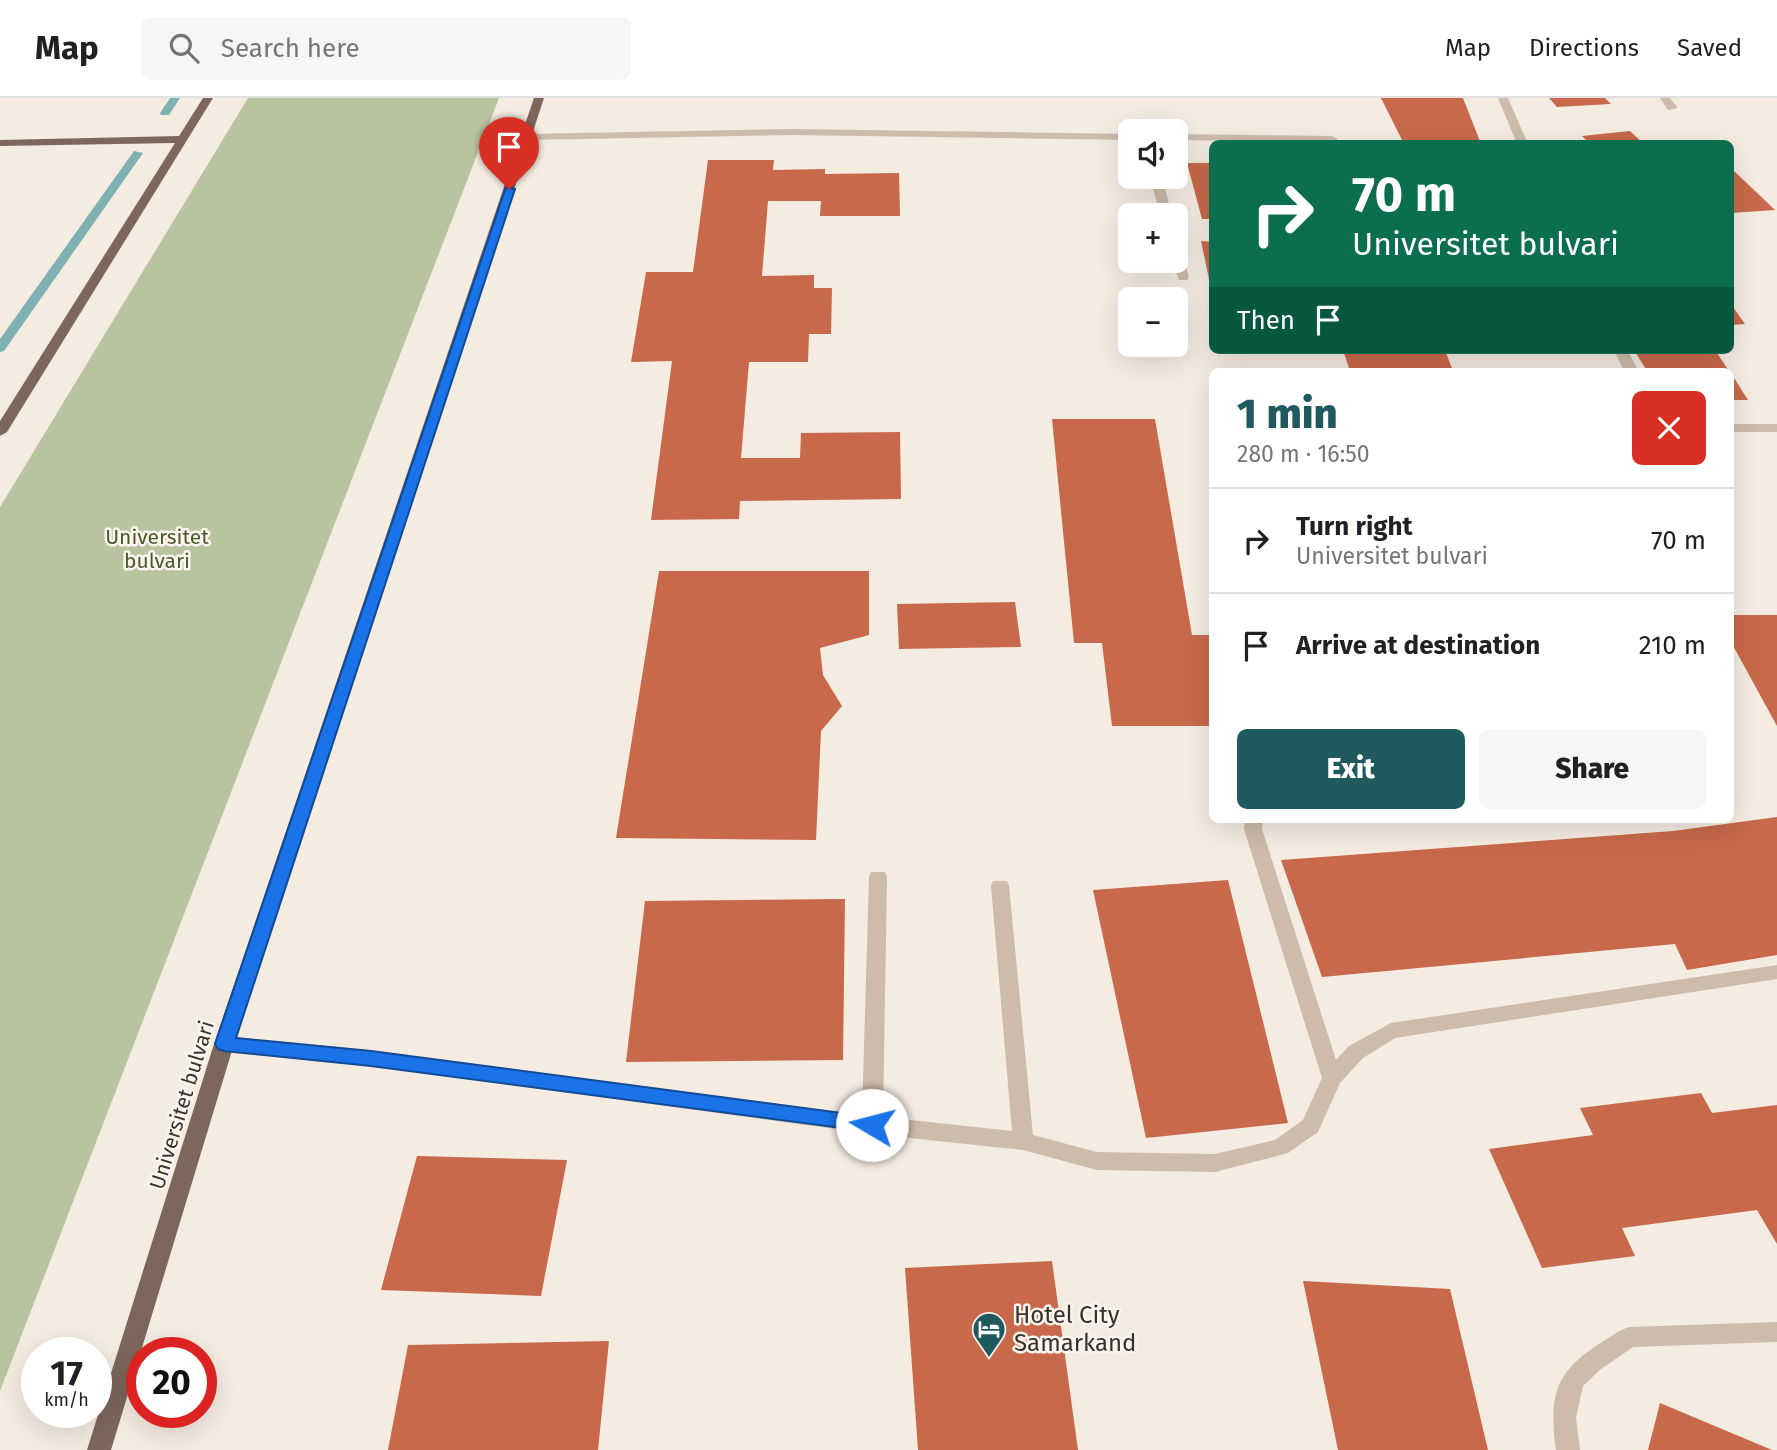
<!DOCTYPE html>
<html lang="en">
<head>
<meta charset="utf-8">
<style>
	body { margin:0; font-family:"Fira Sans",sans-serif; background:#f6f6f6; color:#202124; height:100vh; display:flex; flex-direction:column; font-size:26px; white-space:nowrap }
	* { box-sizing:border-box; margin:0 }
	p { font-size:23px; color:#757577 }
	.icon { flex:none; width:38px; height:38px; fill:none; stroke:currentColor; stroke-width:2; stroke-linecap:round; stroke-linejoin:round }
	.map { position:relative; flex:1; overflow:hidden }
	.panel { position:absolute; left:1209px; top:270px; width:525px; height:455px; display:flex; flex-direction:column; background:#fff; border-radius:10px; box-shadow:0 7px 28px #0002 }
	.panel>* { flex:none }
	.hud { position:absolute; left:1209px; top:42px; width:525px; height:214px; border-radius:10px; box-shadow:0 7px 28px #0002; background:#0b6e4f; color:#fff; overflow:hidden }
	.tools { position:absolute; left:1118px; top:21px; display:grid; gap:14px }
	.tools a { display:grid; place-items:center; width:70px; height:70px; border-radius:10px; background:#fff; box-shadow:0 7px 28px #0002; font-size:35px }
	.speed { position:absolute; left:21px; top:1239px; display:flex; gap:14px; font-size:35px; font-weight:700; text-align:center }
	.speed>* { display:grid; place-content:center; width:91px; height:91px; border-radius:50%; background:#fff; box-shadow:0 7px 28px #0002; line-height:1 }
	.speed small { font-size:18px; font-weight:400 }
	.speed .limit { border:10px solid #d22; background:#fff; color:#111 }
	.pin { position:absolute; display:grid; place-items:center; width:60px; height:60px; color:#fff; margin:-72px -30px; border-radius:50% 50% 50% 0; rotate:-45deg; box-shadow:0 0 7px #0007 }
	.pin .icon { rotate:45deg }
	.me { position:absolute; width:77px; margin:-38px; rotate:278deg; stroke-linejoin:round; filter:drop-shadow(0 0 5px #0008) }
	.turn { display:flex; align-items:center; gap:24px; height:147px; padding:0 28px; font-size:32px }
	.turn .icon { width:91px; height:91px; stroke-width:2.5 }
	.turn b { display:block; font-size:49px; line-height:60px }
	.then { display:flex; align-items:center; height:66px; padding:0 28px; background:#0003; gap:14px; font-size:26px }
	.round { display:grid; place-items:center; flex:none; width:74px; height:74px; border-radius:10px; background:#f6f6f6 }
	.head { display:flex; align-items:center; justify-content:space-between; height:119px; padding:0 28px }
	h1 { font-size:42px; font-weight:800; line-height:52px; color:#1f5a5e }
	.button { display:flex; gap:14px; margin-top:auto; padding:14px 28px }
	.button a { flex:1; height:80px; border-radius:10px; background:#1f5a5e; color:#fff; font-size:28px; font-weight:800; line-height:80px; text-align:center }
	.button a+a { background:#f6f6f6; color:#202124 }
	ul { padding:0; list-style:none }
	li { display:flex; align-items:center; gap:21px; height:105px; padding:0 28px; border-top:2px solid #e0e0e0 }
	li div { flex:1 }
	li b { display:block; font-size:26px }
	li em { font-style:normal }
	header { display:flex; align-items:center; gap:42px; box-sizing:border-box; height:98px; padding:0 35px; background:#fff; border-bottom:2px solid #e0e0e0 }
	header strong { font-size:33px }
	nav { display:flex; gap:38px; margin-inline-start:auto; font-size:24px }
	.search { width:490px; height:63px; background:#f6f6f6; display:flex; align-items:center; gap:18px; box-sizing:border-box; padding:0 24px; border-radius:10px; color:#757577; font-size:26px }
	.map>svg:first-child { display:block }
	.green { fill:#b8c4a0 }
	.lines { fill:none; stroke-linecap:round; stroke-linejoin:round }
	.stream { fill:#7fb0b2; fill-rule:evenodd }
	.building { fill:#c8694b }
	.minor { fill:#cdbbac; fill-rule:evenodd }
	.major { fill:#7d675c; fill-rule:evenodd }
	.route { fill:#1a73e8; stroke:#114b97; stroke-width:2 }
	.labels { text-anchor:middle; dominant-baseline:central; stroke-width:5; stroke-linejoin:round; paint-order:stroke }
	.park-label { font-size:21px; fill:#4a5a2e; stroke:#fbf5ee }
	.street-label { font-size:21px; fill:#3b302b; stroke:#fbf5ee }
	.near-poi-label { font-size:24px; fill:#3b302b; stroke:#fbf5ee; text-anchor:start }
</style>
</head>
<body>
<header>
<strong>Map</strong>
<div class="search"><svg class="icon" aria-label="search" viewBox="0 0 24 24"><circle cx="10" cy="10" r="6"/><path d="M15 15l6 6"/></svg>Search here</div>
<nav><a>Map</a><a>Directions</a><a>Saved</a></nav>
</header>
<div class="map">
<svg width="1777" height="1352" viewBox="0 0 1777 1352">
	<rect width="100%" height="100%" fill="#f4ebe1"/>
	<polygon class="green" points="248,0 499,0 0,1293 0,409"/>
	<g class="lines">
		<g class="stream">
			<polygon points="170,0 180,0 169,17 161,17 160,15"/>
			<polygon points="134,53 143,55 4,253 0,254 0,241"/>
		</g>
	</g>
	<g class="building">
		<polygon points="1381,0 1463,0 1481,46 1404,46"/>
		<polygon points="1549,0 1605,0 1611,6 1557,9"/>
		<polygon points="1630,33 1644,46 1590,46 1582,38"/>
		<polygon points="708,62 774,62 773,72 825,71 825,76 899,75 900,118 820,118 821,103 768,103 762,178 814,177 814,190 832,190 831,236 809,236 808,264 749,264 741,360 800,360 801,335 900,334 901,401 740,403 739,421 651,422 672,263 631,264 646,174 693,174"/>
		<polygon points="1187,65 1213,65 1213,121 1202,121"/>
		<polygon points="1731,70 1775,112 1731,115"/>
		<polygon points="1201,143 1213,144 1213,195 1212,195"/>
		<polygon points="1731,206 1745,226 1731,227"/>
		<polygon points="1343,252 1445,252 1453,273 1350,273"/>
		<polygon points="1634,252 1715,252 1729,273 1647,273"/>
		<polygon points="1731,275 1748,302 1731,302"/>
		<polygon points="1052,321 1155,321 1192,537 1213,537 1213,628 1112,628 1102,545 1074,545"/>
		<polygon points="659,473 869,473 869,537 820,550 823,577 842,608 821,633 816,742 616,740"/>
		<polygon points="1015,504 1021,549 899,551 897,506"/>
		<polygon points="1731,517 1777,517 1777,628 1731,544"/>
		<polygon points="1777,719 1777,857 1687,872 1675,846 1322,879 1281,762 1673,733"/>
		<polygon points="1228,782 1288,1025 1146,1040 1093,792"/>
		<polygon points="845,801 843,962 626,964 645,803"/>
		<polygon points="1701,995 1712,1015 1777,1007 1777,1146 1757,1112 1622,1130 1635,1158 1542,1170 1489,1051 1593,1037 1580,1010"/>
		<polygon points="417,1058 567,1062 541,1198 381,1192"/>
		<polygon points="1052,1163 1078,1352 918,1352 905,1170"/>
		<polygon points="1303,1183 1450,1191 1488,1352 1338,1352"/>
		<polygon points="609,1243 598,1352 388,1352 408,1247"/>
		<polygon points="1660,1305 1772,1352 1648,1352"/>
	</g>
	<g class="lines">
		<g class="minor">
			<polygon points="1498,0 1508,0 1528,46 1517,46"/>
			<polygon points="1660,0 1670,0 1678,10 1668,12"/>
			<polygon points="792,31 1130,36 1130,42 792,37 527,42 521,39 527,36"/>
			<polygon points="1176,36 1332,38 1338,41 1332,44 1176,42"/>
			<polygon points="1150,79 1162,79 1172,117 1160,117"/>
			<polygon points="1176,150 1182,154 1189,179 1187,182 1179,182 1172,163 1176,163"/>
			<polygon points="1614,252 1628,252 1638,273 1624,273"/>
			<rect x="1731" y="326" width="46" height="8"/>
			<polygon points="1245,721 1263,721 1262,731 1336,962 1349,948 1391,925 1777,867 1777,881 1395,940 1363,960 1340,985 1318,1034 1288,1055 1215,1074 1097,1072 1023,1052 872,1036 371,968 224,954 217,952 214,946 217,940 224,938 371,952 862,1017 869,779 871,774 885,774 887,779 883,1019 1012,1033 991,788 993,783 1007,783 1009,788 1033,1037 1097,1054 1215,1056 1275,1042 1303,1022 1322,980 1244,731"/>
			<path d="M 1777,1224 L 1777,1244 L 1633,1249 L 1601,1271 L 1583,1288 L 1576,1320 L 1580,1352 L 1556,1352 C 1550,1303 1552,1277 1596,1248 C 1607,1241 1617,1233 1629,1229 Z"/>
		</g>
		<g class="major">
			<polygon points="203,0 213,0 7,334 0,338 0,323 175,45 0,48 0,42 179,38"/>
			<polygon points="534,0 544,0 234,946 111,1352 87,1352 214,946"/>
		</g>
	</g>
	<polygon class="route" points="506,89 515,91 236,940 371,953 872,1019 878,1021 881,1027 878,1032 872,1034 371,968 224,953 218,951 215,946"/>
	<defs>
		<symbol id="hotel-pin" viewBox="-11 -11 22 30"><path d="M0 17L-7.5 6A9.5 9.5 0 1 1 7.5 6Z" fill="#1f5a5e" stroke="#fbf5ee"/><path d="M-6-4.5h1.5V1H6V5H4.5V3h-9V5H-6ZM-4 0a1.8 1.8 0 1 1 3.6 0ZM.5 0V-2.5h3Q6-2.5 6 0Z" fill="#fff"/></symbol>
	</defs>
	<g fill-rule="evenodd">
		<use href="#hotel-pin" x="970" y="1212" width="38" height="52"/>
	</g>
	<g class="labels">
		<g class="park-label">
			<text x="157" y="439">Universitet<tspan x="157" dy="24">bulvari</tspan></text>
		</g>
		<g class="street-label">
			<text transform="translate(182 1007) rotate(-73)">Universitet bulvari</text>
		</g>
		<g class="near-poi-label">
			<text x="1014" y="1217">Hotel City<tspan x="1014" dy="28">Samarkand</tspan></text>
		</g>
	</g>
</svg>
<div class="tools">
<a><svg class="icon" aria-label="sound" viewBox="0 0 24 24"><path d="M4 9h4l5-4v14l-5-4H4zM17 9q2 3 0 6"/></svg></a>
<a>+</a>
<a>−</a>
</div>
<div class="speed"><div>17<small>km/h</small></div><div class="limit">20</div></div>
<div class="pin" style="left:509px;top:91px;background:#d93025"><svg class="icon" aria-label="arrive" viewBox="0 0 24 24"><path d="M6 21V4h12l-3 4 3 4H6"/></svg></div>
<svg class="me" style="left:872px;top:1027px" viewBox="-20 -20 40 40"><circle r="19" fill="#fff"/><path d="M0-13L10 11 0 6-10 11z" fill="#1a73e8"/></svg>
<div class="hud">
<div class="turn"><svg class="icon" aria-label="right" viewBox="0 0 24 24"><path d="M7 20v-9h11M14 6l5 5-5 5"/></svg><div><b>70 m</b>Universitet bulvari</div></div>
<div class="then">Then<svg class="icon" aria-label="arrive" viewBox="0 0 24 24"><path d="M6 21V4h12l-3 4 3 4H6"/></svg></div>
</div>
<section class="panel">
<div class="head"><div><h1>1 min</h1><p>280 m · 16:50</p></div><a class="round" style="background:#d93025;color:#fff"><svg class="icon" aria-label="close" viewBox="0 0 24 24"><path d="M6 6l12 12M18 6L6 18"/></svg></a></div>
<ul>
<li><svg class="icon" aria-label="right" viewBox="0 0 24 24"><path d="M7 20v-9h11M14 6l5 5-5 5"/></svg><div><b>Turn right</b><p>Universitet bulvari</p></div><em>70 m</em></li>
<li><svg class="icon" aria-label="arrive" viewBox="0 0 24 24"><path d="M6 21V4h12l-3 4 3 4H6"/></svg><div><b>Arrive at destination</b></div><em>210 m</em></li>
</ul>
<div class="button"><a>Exit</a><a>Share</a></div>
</section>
</div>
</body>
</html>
